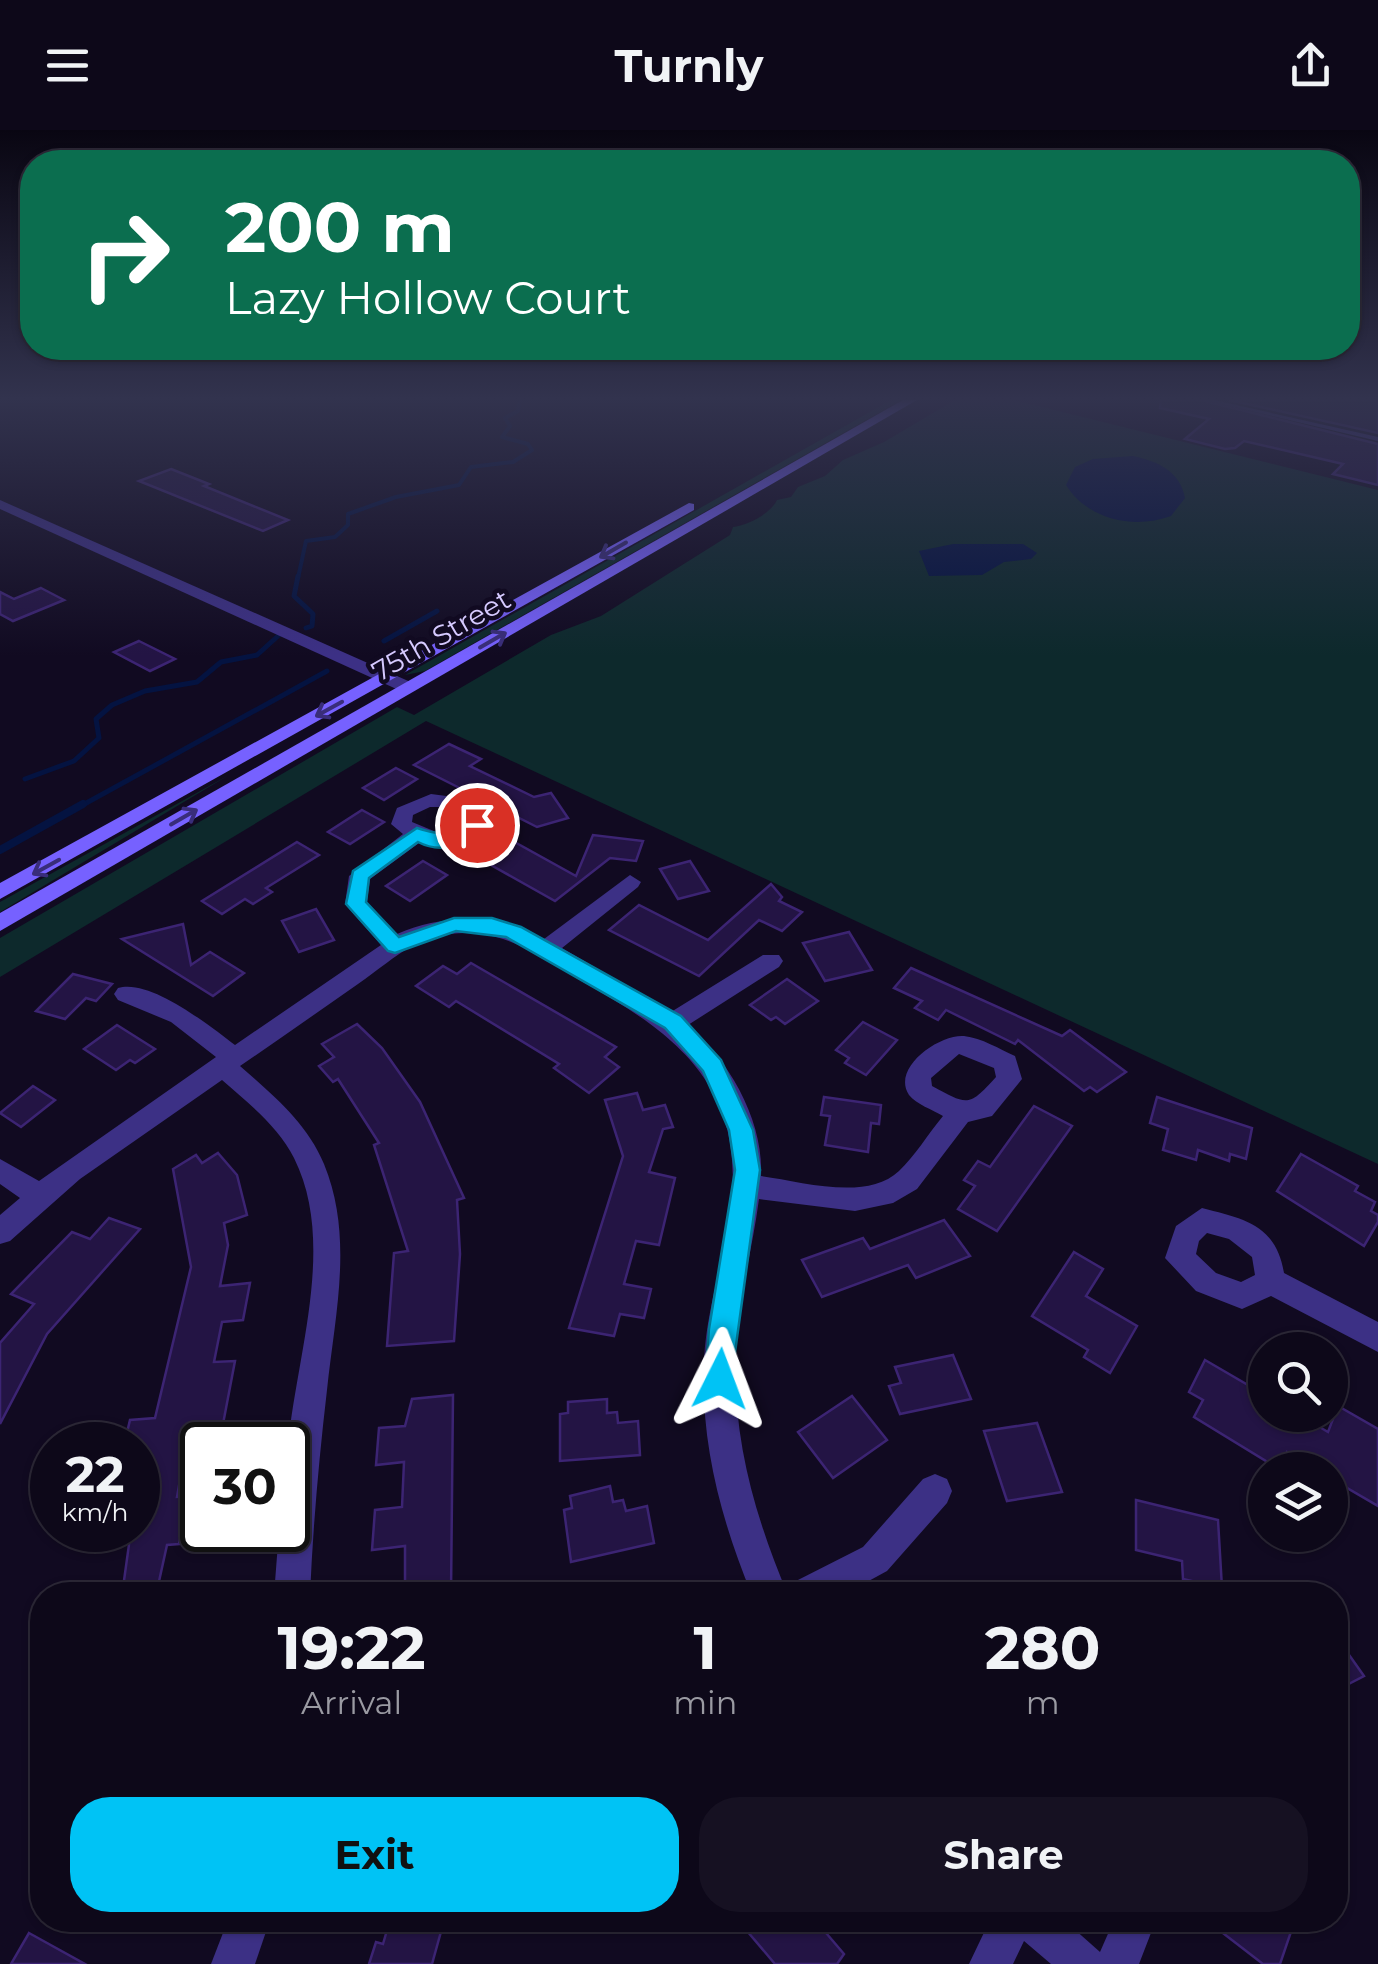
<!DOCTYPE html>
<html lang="en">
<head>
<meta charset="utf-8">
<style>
	body { margin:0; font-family:Montserrat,sans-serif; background:#161122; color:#f1f3f6; height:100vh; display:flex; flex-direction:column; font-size:38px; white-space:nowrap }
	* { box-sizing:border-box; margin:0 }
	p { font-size:32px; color:#9a9aa2 }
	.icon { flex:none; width:55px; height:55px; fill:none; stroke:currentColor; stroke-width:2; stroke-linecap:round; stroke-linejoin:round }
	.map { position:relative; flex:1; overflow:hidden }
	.sheet { position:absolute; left:30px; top:1452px; width:1318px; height:350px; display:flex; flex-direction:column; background:#0d0819; border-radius:40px; box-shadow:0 2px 8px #0004,0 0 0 2px #2d2938 }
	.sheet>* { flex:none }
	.banner { position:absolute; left:20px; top:20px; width:1340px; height:210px; border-radius:40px; box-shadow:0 2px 8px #0004,0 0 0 2px #2d2938; background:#0b6e4f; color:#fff; overflow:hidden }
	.tools { position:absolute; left:1248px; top:1202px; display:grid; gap:20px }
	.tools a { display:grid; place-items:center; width:100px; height:100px; border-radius:50%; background:#0d0819; box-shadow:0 2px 8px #0004,0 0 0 2px #2d2938; font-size:50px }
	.speed { position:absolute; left:30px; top:1292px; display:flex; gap:20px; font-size:50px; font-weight:700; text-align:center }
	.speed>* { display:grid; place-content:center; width:130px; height:130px; border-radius:50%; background:#0d0819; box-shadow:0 2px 8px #0004,0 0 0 2px #2d2938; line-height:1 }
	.speed small { font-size:25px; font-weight:400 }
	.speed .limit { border:5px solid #111; border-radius:15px; background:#fff; color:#111 }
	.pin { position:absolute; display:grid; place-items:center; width:85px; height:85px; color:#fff; margin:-42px; border:5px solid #fff; border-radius:50%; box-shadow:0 2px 10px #0007 }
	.me { position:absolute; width:110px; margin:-55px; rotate:3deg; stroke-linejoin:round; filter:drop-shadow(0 0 8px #0008) }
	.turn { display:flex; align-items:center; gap:35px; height:210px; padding:0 40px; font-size:45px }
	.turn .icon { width:130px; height:130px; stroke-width:2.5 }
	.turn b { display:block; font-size:70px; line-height:85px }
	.eta { display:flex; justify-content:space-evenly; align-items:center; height:170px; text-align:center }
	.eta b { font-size:60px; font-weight:700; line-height:70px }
	.primary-button { display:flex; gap:20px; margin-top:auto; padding:20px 40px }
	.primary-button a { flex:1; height:115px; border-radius:40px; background:#00c3f5; color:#111; font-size:40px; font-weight:700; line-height:115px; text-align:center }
	.primary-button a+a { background:#161122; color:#f1f3f6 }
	header { display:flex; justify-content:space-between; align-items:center; height:130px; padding:0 40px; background:#0d0819; font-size:45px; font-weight:700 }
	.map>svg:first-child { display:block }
	.green { fill:#0d292c }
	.water { fill:#041341 }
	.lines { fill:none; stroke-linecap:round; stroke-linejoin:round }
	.stream-far2 { stroke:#041341; stroke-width:4 }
	.stream-far1 { stroke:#041341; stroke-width:5 }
	.stream { stroke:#041341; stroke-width:8 }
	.building { fill:#231444; stroke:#3c2473; stroke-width:2.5 }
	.service { fill:#3c3085; fill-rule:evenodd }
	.minor { fill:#3c3085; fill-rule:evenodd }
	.secondary { fill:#7661ff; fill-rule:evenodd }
	.oneway { stroke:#392d7a }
	.route { fill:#00c3f5; stroke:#007f9f; stroke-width:2.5 }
	.labels { text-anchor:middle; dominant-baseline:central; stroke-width:9; stroke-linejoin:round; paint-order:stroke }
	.far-street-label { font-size:28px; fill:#d6caff; stroke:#110a21 }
</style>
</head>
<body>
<header><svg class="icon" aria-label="menu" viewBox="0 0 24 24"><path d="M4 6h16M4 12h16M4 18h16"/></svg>Turnly<svg class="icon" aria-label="share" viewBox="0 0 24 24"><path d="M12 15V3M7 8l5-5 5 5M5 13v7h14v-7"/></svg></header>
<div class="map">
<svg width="1378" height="1834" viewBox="0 0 1378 1834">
	<rect width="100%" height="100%" fill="#110a21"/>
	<g class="green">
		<polygon points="891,270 901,270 425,541 405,545"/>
		<path d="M 955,270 L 1014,270 L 1378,360 L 1378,1034 L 426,591 L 0,847 L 0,808 L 397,577 L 414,585 L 551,505 L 601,486 L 730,405 L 733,397 C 748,395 770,384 777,370 L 791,367 L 798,357 L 825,346 L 843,330 L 884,312 Z"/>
		<polygon points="229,645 0,782 0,772"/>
	</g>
	<g class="water">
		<path d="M 1133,326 C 1157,331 1180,341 1185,368 L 1171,386 C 1133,400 1087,389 1066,355 L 1075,337 L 1093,329 Z"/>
		<polygon points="953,414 1023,414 1037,423 1031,429 1004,432 982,445 929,446 919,421"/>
	</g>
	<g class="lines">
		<polyline class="stream-far2" points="298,448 306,411 335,407 348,395 348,384 396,367 459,355 471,337 513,332 532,320 528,314 502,307 510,296 505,288 518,281 520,270"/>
		<g class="stream-far1">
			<polyline points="298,446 294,466 313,484 312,496 306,498"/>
			<polyline points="384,511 437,481"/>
			<polyline points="25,649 74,631 99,608 96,589 112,575 145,561 197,552 221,532 257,525 278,506"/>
			<polyline points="79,677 327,541"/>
		</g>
		<polyline class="stream" points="0,720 83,674"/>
	</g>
	<g class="building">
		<polygon points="1161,270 1201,270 1378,314 1378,355 1333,344 1343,334 1244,311 1235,318 1225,319 1185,309 1209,289 1160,278"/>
		<polygon points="1229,270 1378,270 1378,303"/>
		<polygon points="171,339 209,354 204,356 288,390 263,401 139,351"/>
		<polygon points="41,458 64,470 13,491 0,484 0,462 14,469"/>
		<polygon points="139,511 175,529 150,541 114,522"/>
		<polygon points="449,614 481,629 470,636 534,667 551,663 568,688 537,697 414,635"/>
		<polygon points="396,638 417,649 384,670 363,658"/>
		<polygon points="362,680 384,692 350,714 328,702"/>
		<polygon points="502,705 576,746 593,705 643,711 636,731 610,728 555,771 473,725"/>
		<polygon points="297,712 319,725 266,758 272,762 253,774 245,769 222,784 202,771"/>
		<polygon points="423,731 447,745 410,771 386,756"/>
		<polygon points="690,731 709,761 678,769 660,739"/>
		<polygon points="771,754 782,767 779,771 802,782 782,801 759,790 699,846 609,800 639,775 708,810"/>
		<polygon points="316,779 334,810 299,822 282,791"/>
		<polygon points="183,794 191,835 210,822 244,843 213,866 122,809"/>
		<polygon points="849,802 872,840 825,851 803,813"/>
		<polygon points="471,833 616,917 605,927 619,937 589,963 554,938 559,934 456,871 449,877 416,856 443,836 457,844"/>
		<polygon points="911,838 1062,906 1070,900 1126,942 1097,962 1090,957 1084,961 1018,910 1015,914 946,880 938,890 915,878 922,871 894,858"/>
		<polygon points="73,844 112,854 96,871 86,868 65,889 36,881"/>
		<polygon points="787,849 818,871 785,894 776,887 771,890 750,875"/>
		<polygon points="863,892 897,910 866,945 845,933 849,928 836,920"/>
		<polygon points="357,894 382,918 420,972 464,1068 457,1070 460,1124 454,1211 387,1216 394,1123 408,1121 374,1015 379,1013 338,949 333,952 319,936 334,927 322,914"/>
		<polygon points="117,895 155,919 135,933 130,930 116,940 84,919"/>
		<polygon points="33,956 55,970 21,997 0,983"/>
		<polygon points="637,963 643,980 665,975 673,997 663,999 649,1042 675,1048 659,1115 636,1111 624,1154 651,1159 644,1188 620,1184 614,1206 569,1198 623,1026 605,970"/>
		<polygon points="824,967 881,975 879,994 871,993 868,1022 825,1015 830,986 821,985"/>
		<polygon points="1157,967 1252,998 1246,1029 1230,1024 1229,1031 1198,1020 1196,1030 1163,1020 1168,999 1150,993"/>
		<polygon points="1034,976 1072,996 997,1101 958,1079 975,1056 964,1050 978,1031 990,1037"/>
		<polygon points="218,1023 237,1045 247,1085 224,1093 228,1115 220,1156 250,1153 243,1190 222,1192 214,1232 235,1231 219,1315 202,1315 195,1326 184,1327 177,1367 202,1365 202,1403 181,1404 179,1414 167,1415 156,1465 122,1465 131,1400 138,1400 138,1338 143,1315 124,1315 130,1290 155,1288 191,1137 173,1039 196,1025 202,1033"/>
		<polygon points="1301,1024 1358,1056 1355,1061 1375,1072 1371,1081 1378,1085 1378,1092 1364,1116 1277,1061"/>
		<polygon points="109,1088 140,1099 47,1204 0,1294 0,1213 34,1174 11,1164 72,1102 90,1109"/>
		<polygon points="944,1090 970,1126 916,1148 908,1135 822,1167 802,1130 863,1108 870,1119"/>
		<polygon points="1074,1122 1103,1139 1086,1166 1137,1196 1110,1243 1084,1227 1088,1220 1032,1186"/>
		<polygon points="953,1225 971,1269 900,1284 889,1256 901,1253 895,1237"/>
		<polygon points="1205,1230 1265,1265 1265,1285 1299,1285 1328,1302 1338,1276 1378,1299 1378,1376 1330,1348 1330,1340 1316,1340 1287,1322 1279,1339 1194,1287 1203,1270 1189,1262"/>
		<polygon points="453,1265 451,1465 405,1465 405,1416 372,1420 375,1380 402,1377 404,1332 376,1335 379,1298 405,1296 412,1269"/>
		<polygon points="852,1266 887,1310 833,1348 798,1302"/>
		<polygon points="607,1269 607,1283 617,1282 618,1293 638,1291 640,1325 560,1331 560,1284 568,1283 568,1272"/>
		<polygon points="1037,1293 1062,1362 1007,1371 984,1301"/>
		<polygon points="610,1356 613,1372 623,1370 626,1381 647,1376 654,1413 571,1432 564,1380 572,1378 570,1366"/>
		<polygon points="1136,1370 1218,1390 1222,1458 1183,1449 1182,1431 1136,1420"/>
		<polygon points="1335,1505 1364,1546 1335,1561"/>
		<polygon points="390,1790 442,1798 432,1834 369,1834 376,1812 383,1814"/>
		<polygon points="755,1790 815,1790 844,1824 837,1834 775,1834 747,1801"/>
		<polygon points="1206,1790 1295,1790 1280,1834 1263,1834"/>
		<polygon points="29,1803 85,1834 11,1834"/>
	</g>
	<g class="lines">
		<polygon class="service" points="1205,270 1214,270 1378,307 1378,311"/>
		<g class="minor">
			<polygon points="0,370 415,554 418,558 403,562 0,379"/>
			<path d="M 431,664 L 454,667 L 481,679 L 487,695 C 469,715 444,720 419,713 L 370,749 L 367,772 L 397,804 C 448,782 495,786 544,809 L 630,745 L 641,752 L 638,757 L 562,818 L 671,882 L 763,825 L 779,825 L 783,831 L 779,837 L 688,895 C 729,930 764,991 761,1046 C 801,1051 866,1072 899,1041 C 915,1026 928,1004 943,986 C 933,980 916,974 909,965 C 891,938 939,904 964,906 C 982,908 999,919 1015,926 L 1022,949 L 992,986 L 968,992 L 917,1059 L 893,1073 L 855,1081 L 759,1069 C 753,1115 741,1159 737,1205 C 729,1297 753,1382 788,1465 L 752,1465 C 721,1390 700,1312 704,1229 C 707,1173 728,1120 732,1065 C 741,953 673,902 583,852 C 556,836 527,815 496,807 C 471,800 437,802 414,815 C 395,825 377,841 358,854 C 319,881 280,909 240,936 C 273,965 307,993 324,1034 C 354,1107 335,1184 327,1260 C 319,1328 313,1396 310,1465 L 274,1465 L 279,1400 L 288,1400 C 288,1372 285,1343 288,1316 C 296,1226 337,1114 294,1028 C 278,996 248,973 222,950 L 80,1049 L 10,1111 L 0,1114 L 0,1085 L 20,1068 L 0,1054 L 0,1029 L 39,1051 L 216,927 L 171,892 L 118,870 L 114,864 L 118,858 C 150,848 210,896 235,915 L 381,815 L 345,774 L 349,746 L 403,704 L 391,694 L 397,678 ZM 430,677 L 444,677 L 465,686 L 466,693 L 441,704 L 412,692 L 413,685 ZM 959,924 L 994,938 L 996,947 C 968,978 968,975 932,956 L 931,948 Z"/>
			<path d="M 1202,1078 C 1245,1089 1276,1095 1284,1143 L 1378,1192 L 1378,1222 L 1271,1166 L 1242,1179 L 1196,1161 L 1165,1128 L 1176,1096 ZM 1207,1103 L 1229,1109 L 1252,1127 L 1255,1145 L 1241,1152 L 1216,1143 L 1196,1124 L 1199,1111 Z"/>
			<polygon points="935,1344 947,1349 952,1361 947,1373 887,1441 843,1465 789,1465 794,1452 863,1417 923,1349"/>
			<polygon points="228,1790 270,1790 255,1834 211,1834"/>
			<polygon points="990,1790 1064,1790 1100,1822 1114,1790 1156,1790 1139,1834 1051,1834 1024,1811 1013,1834 969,1834"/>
		</g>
		<g class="secondary">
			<polygon points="903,270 917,270 0,801 0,783"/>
			<polygon points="689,373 694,374 694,380 0,769 0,753"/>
		</g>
	</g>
	<defs><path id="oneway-shaft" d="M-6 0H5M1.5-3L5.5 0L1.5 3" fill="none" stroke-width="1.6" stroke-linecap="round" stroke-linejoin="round" transform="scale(2.5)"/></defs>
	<g class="oneway">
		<use href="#oneway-shaft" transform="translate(613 420) rotate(150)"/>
		<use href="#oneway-shaft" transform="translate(493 510) rotate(-30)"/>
		<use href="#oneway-shaft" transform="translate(329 579) rotate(151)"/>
		<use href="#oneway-shaft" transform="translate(184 687) rotate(-30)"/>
		<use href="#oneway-shaft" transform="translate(46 737) rotate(151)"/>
	</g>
	<linearGradient id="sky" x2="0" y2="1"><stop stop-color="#090612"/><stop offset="0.51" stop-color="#32334e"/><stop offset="1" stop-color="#32334e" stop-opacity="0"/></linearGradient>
	<rect width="1378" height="526" fill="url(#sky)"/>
	<path class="route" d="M 477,689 L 486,695 C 468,714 443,725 418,712 L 369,748 L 366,772 L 399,807 L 454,788 L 492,788 L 521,797 L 681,886 L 721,930 L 753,1000 L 760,1040 L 730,1259 L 720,1263 L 710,1259 L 705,1249 L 709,1199 L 735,1040 L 729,1000 L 703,941 L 665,898 L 506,807 L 456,801 L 395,823 L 388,821 L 346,774 L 353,741 L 417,698 C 451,709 446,700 477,689 Z"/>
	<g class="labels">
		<g class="far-street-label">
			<text transform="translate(441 505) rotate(-30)">75th Street</text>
		</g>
	</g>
</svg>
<div class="tools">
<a><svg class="icon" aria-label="search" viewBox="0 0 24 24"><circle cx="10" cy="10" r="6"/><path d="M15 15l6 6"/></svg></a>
<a><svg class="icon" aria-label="layers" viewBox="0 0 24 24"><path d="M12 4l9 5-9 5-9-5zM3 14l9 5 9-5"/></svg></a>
</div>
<div class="speed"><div>22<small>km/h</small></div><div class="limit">30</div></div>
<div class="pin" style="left:477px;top:695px;background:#d93025"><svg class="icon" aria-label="arrive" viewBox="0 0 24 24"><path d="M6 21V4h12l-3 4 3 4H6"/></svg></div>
<svg class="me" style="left:720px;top:1249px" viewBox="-20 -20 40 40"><path d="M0-17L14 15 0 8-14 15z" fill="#00c3f5" stroke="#fff" stroke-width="4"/></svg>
<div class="banner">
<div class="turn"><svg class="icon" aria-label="right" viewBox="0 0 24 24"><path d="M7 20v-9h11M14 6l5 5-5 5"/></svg><div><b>200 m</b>Lazy Hollow Court</div></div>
</div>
<section class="sheet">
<div class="eta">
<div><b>19:22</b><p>Arrival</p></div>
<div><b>1</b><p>min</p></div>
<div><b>280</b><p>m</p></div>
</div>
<div class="primary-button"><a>Exit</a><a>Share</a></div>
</section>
</div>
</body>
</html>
